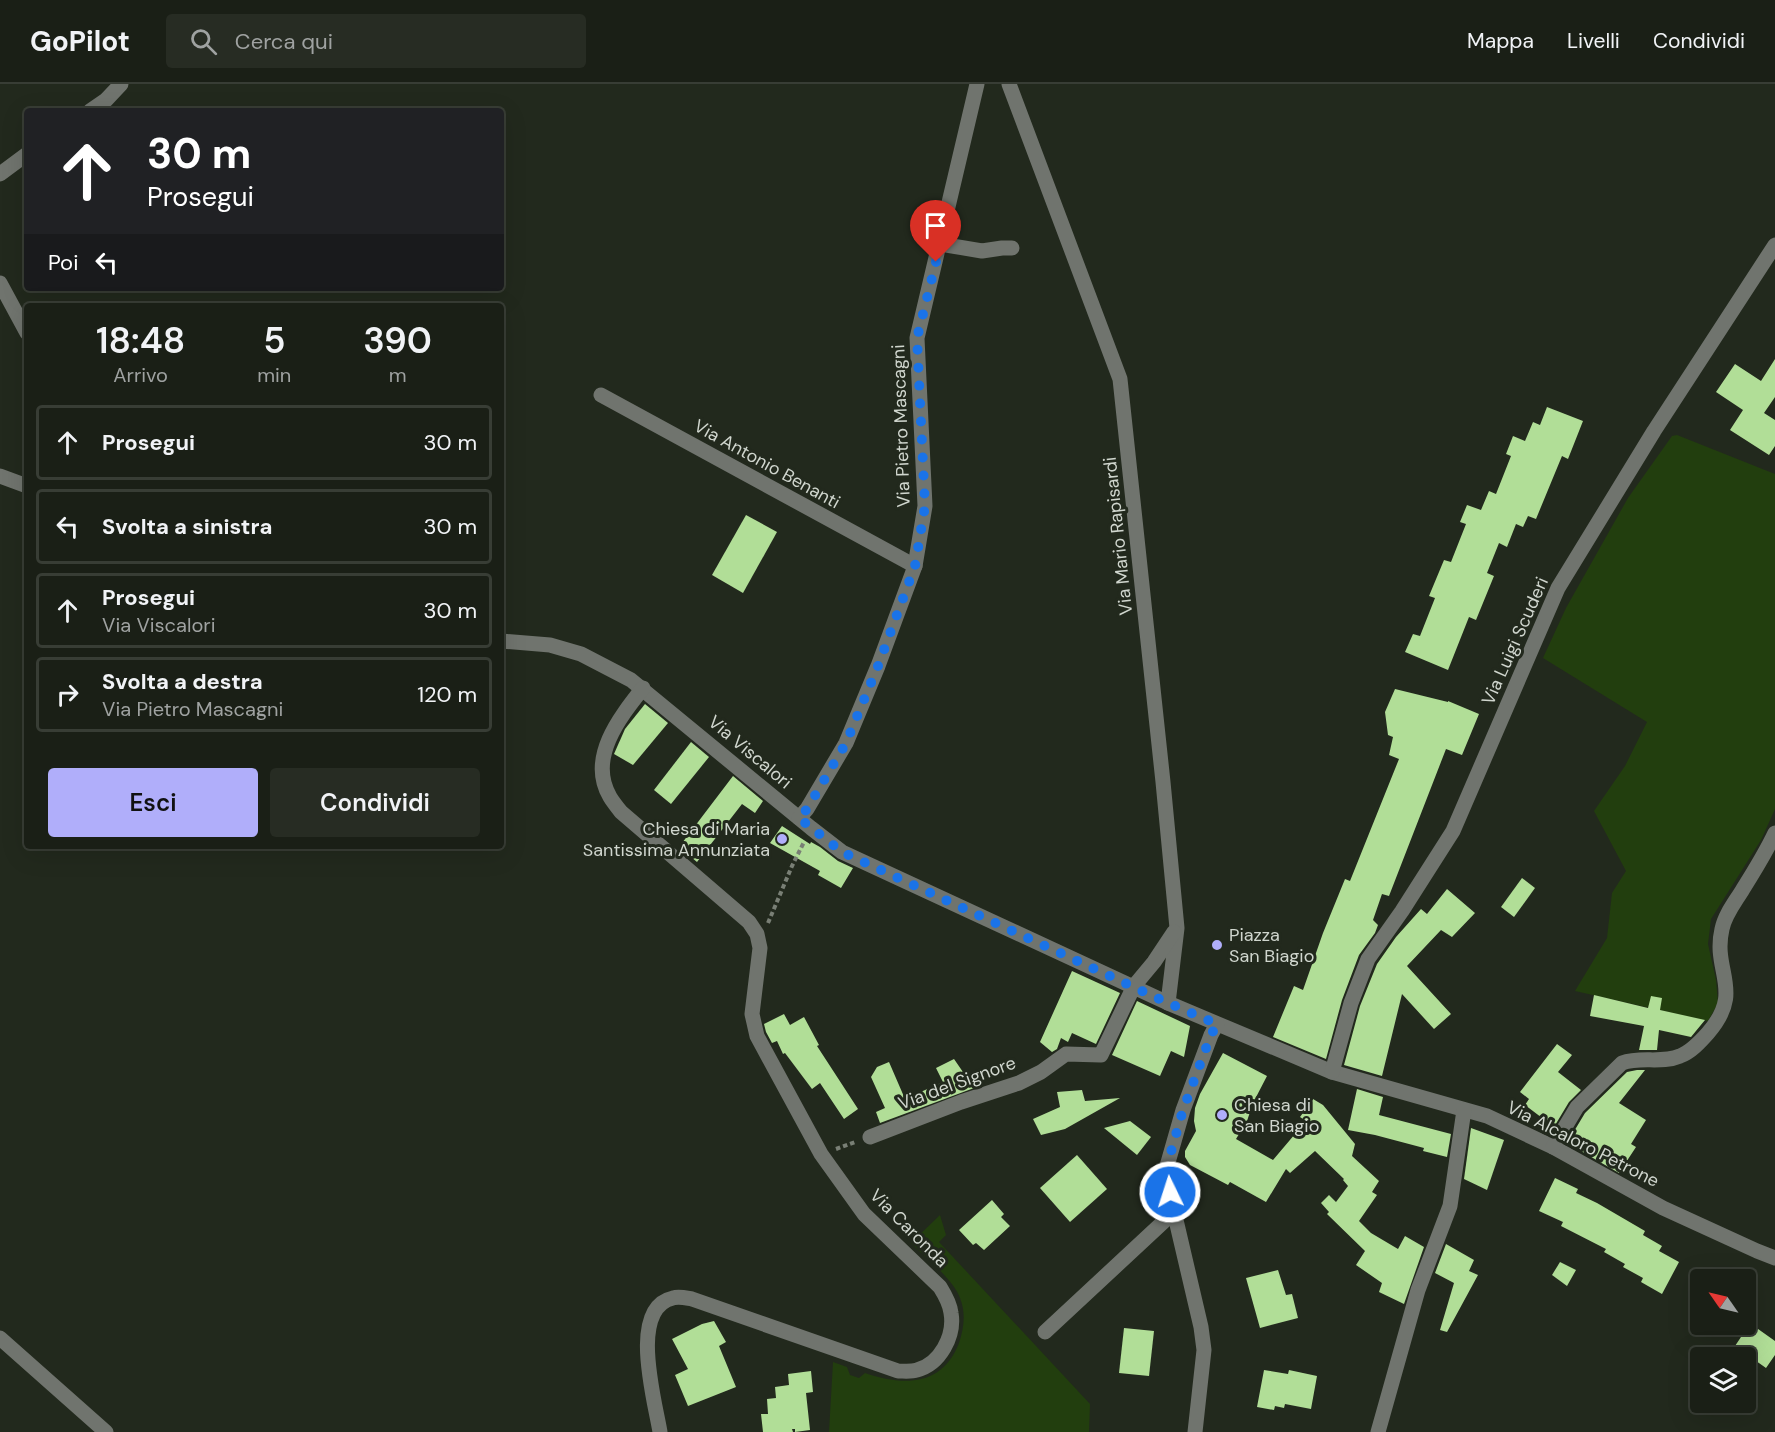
<!DOCTYPE html>
<html lang="it">
<head>
<meta charset="utf-8">
<style>
	body { margin:0; font-family:"DM Sans",sans-serif; background:#272c23; color:#f1f3f6; height:100vh; display:flex; flex-direction:column; font-size:22px; white-space:nowrap }
	* { box-sizing:border-box; margin:0 }
	p { font-size:20px; color:#9fa2a1 }
	.icon { flex:none; width:33px; height:33px; fill:none; stroke:currentColor; stroke-width:2; stroke-linecap:round; stroke-linejoin:round }
	.map { position:relative; flex:1; overflow:hidden }
	.side { position:absolute; left:24px; top:219px; width:480px; height:546px; display:flex; flex-direction:column; background:#1a1f16; border-radius:6px; box-shadow:0 6px 24px #0002,0 0 0 2px #383d35 }
	.side>* { flex:none }
	.guide { position:absolute; left:24px; top:24px; width:480px; height:183px; border-radius:6px; box-shadow:0 6px 24px #0002,0 0 0 2px #383d35; background:#202124; color:#fff; overflow:hidden }
	.needle { width:39px; rotate:304deg }
	.fabs { position:absolute; left:1690px; top:1185px; display:grid; gap:12px }
	.fabs a { display:grid; place-items:center; width:66px; height:66px; border-radius:6px; background:#1a1f16; box-shadow:0 6px 24px #0002,0 0 0 2px #383d35; font-size:30px }
	.pin { position:absolute; display:grid; place-items:center; width:51px; height:51px; color:#fff; margin:-62px -26px; border-radius:50% 50% 50% 0; rotate:-45deg; box-shadow:0 0 6px #0007 }
	.pin .icon { rotate:45deg }
	.me { position:absolute; width:66px; margin:-33px; rotate:356deg; stroke-linejoin:round; filter:drop-shadow(0 0 4px #0008) }
	.turn { display:flex; align-items:center; gap:21px; height:126px; padding:0 24px; font-size:27px }
	.turn .icon { width:78px; height:78px; stroke-width:2.5 }
	.turn b { display:block; font-size:42px; line-height:51px }
	.then { display:flex; align-items:center; height:57px; padding:0 24px; background:#0003; gap:12px; font-size:22px }
	.eta { display:flex; justify-content:space-evenly; align-items:center; height:102px; text-align:center }
	.eta b { font-size:36px; font-weight:600; line-height:42px }
	.cta { display:flex; gap:12px; margin-top:auto; padding:12px 24px }
	.cta a { flex:1; height:69px; border-radius:6px; background:#b0aefa; color:#111; font-size:24px; font-weight:600; line-height:69px; text-align:center }
	.cta a+a { background:#272c23; color:#f1f3f6 }
	ul { padding:0; list-style:none }
	li { display:flex; align-items:center; gap:18px; height:75px; margin:0 12px 9px; padding:0 12px; border:3px solid #383d35; border-radius:6px }
	li div { flex:1 }
	li b { display:block; font-size:22px }
	li em { font-style:normal }
	header { display:flex; align-items:center; gap:36px; box-sizing:border-box; height:84px; padding:0 30px; background:#1a1f16; border-bottom:2px solid #383d35 }
	header strong { font-size:28px }
	nav { display:flex; gap:33px; margin-inline-start:auto; font-size:21px }
	.search { width:420px; height:54px; background:#272c23; display:flex; align-items:center; gap:15px; box-sizing:border-box; padding:0 21px; border-radius:6px; color:#9fa2a1; font-size:22px }
	.map>svg:first-child { display:block }
	.green { fill:#223e0e }
	.building { fill:#b1de97 }
	.lines { fill:none; stroke-linecap:round; stroke-linejoin:round }
	.path { stroke:#797f75; stroke-width:4; stroke-dasharray:4.5 3; stroke-linecap:butt }
	.minor { stroke:#70746e; stroke-width:15 }
	.route { stroke:#1a73e8; stroke-width:10; stroke-dasharray:0 18 }
	.poi-dot { fill:#b0aefa; stroke:#22291d; stroke-width:2 }
	.labels { text-anchor:middle; dominant-baseline:central; stroke-width:6; stroke-linejoin:round; paint-order:stroke }
	.street-label { font-size:18px; fill:#d0d6ce; stroke:#22291d }
	.poi-label { font-size:18px; fill:#d0d6ce; stroke:#22291d; text-anchor:start }
</style>
</head>
<body>
<header>
<strong>GoPilot</strong>
<div class="search"><svg class="icon" aria-label="search" viewBox="0 0 24 24"><circle cx="10" cy="10" r="6"/><path d="M15 15l6 6"/></svg>Cerca qui</div>
<nav><a>Mappa</a><a>Livelli</a><a>Condividi</a></nav>
</header>
<div class="map">
<svg width="1775" height="1348" viewBox="0 0 1775 1348">
	<rect width="100%" height="100%" fill="#22291d"/>
	<g class="green">
		<polygon points="1677,351 1775,390 1775,725 1761,756 1711,835 1708,860 1716,896 1718,919 1708,937 1575,907 1607,854 1612,809 1626,787 1594,727 1625,682 1647,638 1543,574 1566,524 1628,414 1672,352"/>
		<path d="M 940,1131 L 946,1151 L 939,1158 L 1090,1320 L 1089,1348 L 829,1348 L 833,1278 L 847,1283 L 850,1291 L 859,1294 L 865,1289 C 903,1302 942,1303 959,1259 C 964,1244 966,1229 960,1214 C 953,1195 925,1173 911,1159 Z"/>
	</g>
	<g class="building">
		<polygon points="1775,275 1775,313 1764,329 1775,336 1775,362 1769,371 1730,346 1743,326 1716,308 1735,280 1761,297"/>
		<polygon points="1547,323 1583,337 1568,375 1562,372 1536,435 1528,432 1523,443 1516,440 1507,463 1499,459 1487,489 1494,492 1476,536 1469,533 1448,586 1405,568 1413,550 1420,552 1435,514 1429,512 1444,476 1451,478 1466,440 1460,438 1467,421 1481,426 1489,407 1496,410 1511,372 1506,370 1513,352 1525,357 1533,338 1540,341"/>
		<polygon points="746,431 777,448 743,509 712,491"/>
		<polygon points="1395,605 1448,618 1448,617 1479,630 1462,671 1446,665 1389,812 1382,810 1373,836 1378,841 1375,849 1359,871 1342,916 1326,975 1273,953 1294,902 1303,906 1323,849 1345,795 1350,797 1399,675 1389,671 1393,653 1388,651 1385,628"/>
		<polygon points="645,620 668,639 633,681 614,670 625,645"/>
		<polygon points="691,658 709,673 671,720 654,706"/>
		<polygon points="733,692 763,717 755,729 742,720 697,778 679,763"/>
		<polygon points="782,742 810,760 811,758 820,763 838,777 853,784 841,804 818,791 820,787 770,759"/>
		<polygon points="1522,794 1535,804 1514,833 1501,823"/>
		<polygon points="1447,805 1475,829 1452,853 1441,846 1407,882 1451,930 1434,945 1402,910 1382,992 1344,981 1360,922 1377,880 1396,853 1421,825 1427,830"/>
		<polygon points="1072,887 1120,909 1096,960 1072,949 1068,958 1061,954 1057,965 1052,968 1040,958"/>
		<polygon points="1594,911 1648,924 1651,912 1662,914 1660,926 1705,936 1691,953 1659,946 1657,966 1639,966 1644,942 1590,932"/>
		<polygon points="1137,917 1190,942 1184,973 1171,967 1160,992 1112,971"/>
		<polygon points="784,930 790,941 804,933 819,961 817,962 858,1025 844,1035 820,999 812,1005 785,969 783,970 777,957 772,959 766,948 764,940"/>
		<polygon points="1557,960 1572,971 1558,988 1581,1006 1569,1018 1554,1043 1525,1021 1529,1015 1520,1008"/>
		<polygon points="1223,969 1267,992 1253,1019 1247,1037 1236,1055 1273,1076 1306,1037 1300,1033 1313,1015 1323,1021 1355,1060 1352,1072 1379,1097 1372,1108 1377,1111 1359,1137 1371,1149 1398,1165 1405,1152 1424,1163 1404,1220 1379,1208 1382,1199 1356,1181 1365,1167 1327,1130 1329,1128 1321,1119 1329,1111 1336,1118 1348,1102 1343,1096 1344,1095 1315,1067 1290,1089 1286,1085 1266,1118 1230,1098 1228,1101 1190,1081 1185,1073 1185,1067 1196,1047 1194,1037 1195,1024 1200,1010"/>
		<polygon points="954,975 974,1004 880,1039 876,1028 885,1024 871,993 877,983 889,978 905,1015 943,998 936,984"/>
		<polygon points="1637,986 1645,986 1619,1019 1646,1036 1631,1060 1636,1063 1619,1089 1567,1059 1585,1029 1627,988"/>
		<polygon points="1357,1005 1383,1013 1379,1031 1451,1050 1447,1073 1423,1067 1424,1064 1375,1051 1348,1046"/>
		<polygon points="1082,1006 1085,1017 1120,1014 1065,1045 1041,1051 1033,1035 1060,1023 1057,1008"/>
		<polygon points="1130,1037 1151,1053 1137,1071 1104,1044"/>
		<polygon points="1471,1044 1504,1056 1487,1106 1464,1095"/>
		<polygon points="1077,1071 1107,1105 1070,1138 1040,1104"/>
		<polygon points="1555,1094 1578,1105 1576,1109 1597,1119 1645,1147 1643,1151 1662,1162 1659,1167 1679,1178 1662,1210 1641,1198 1643,1194 1623,1183 1625,1180 1604,1168 1606,1165 1561,1142 1563,1138 1539,1127"/>
		<polygon points="992,1116 1004,1130 1001,1133 1010,1142 984,1166 976,1159 973,1161 959,1146"/>
		<polygon points="1446,1160 1474,1176 1469,1187 1478,1191 1447,1248 1440,1246 1454,1199 1435,1189"/>
		<polygon points="1560,1178 1576,1186 1567,1202 1552,1191"/>
		<polygon points="1278,1186 1286,1211 1292,1210 1298,1234 1260,1244 1246,1194"/>
		<polygon points="714,1237 726,1258 719,1262 736,1303 688,1322 675,1291 688,1285 672,1255 702,1240"/>
		<polygon points="1723,1240 1751,1240 1775,1257 1775,1271 1766,1284 1735,1262 1741,1253"/>
		<polygon points="1124,1244 1154,1247 1149,1292 1119,1289"/>
		<polygon points="1264,1286 1288,1290 1289,1286 1317,1292 1311,1325 1285,1320 1284,1324 1275,1322 1274,1326 1257,1323"/>
		<polygon points="811,1287 813,1308 806,1309 810,1346 795,1348 795,1345 792,1345 793,1348 763,1348 761,1330 768,1330 767,1315 776,1314 775,1303 789,1301 788,1290"/>
	</g>
	<g class="lines">
		<g class="path">
			<polyline points="768,839 792,782 804,758"/>
			<polyline points="836,1065 855,1058"/>
		</g>
		<g class="minor">
			<polyline points="1009,0 1120,295 1163,698 1177,844 1168,919"/>
			<polyline points="90,27 106,16 121,0"/>
			<polyline points="0,90 27,70"/>
			<polyline points="940,160 982,167 1002,164 1012,164"/>
			<polyline points="0,199 27,249"/>
			<polyline points="601,311 915,482"/>
			<polyline points="0,392 27,402"/>
			<polyline points="501,557 550,561 581,570 631,596 811,744 842,768 1168,919 1332,988 1487,1032 1553,1063 1663,1124 1757,1167 1775,1174"/>
			<path d="M 643,604 C 620,633 587,674 610,713 C 613,718 617,723 621,728 L 749,838 L 757,850 L 760,864 L 752,930 L 757,952 L 821,1070 L 864,1130 L 940,1203 C 945,1211 950,1220 951,1229 C 955,1252 940,1280 917,1286 C 911,1288 904,1287 898,1287 L 692,1215 C 686,1214 679,1212 673,1214 C 628,1224 655,1317 660,1348"/>
			<polyline points="799,734 807,725 846,659 878,582 915,482 925,422 917,254 977,0"/>
			<polyline points="1332,988 1351,919 1368,875 1402,827 1453,747 1558,504 1654,347 1775,161"/>
			<polyline points="870,1053 961,1018 1019,999 1041,988 1066,970 1101,971 1134,902 1154,878 1174,848"/>
			<path d="M 1553,1063 L 1577,1023 L 1622,979 C 1641,972 1661,980 1680,972 C 1691,968 1700,958 1708,949 C 1745,906 1712,888 1722,845 C 1725,830 1736,817 1743,805 C 1755,786 1766,768 1775,749"/>
			<polyline points="1045,1248 1174,1128"/>
			<polyline points="0,1254 106,1348"/>
			<polyline points="1195,1348 1204,1266 1201,1243 1165,1089 1183,1026 1211,951 1217,940"/>
			<polyline points="1378,1348 1418,1206 1450,1122 1464,1026"/>
		</g>
	</g>
	<g class="lines">
		<polyline class="route" points="936,178 917,254 925,422 915,482 878,582 846,659 807,725 799,734 842,768 1168,919 1217,940 1211,951 1183,1026 1165,1089 1170,1108"/>
	</g>
	<g class="poi-dot">
		<circle cx="782" cy="755" r="6"/>
		<circle cx="1217" cy="861" r="6"/>
		<circle cx="1222" cy="1031" r="6"/>
	</g>
	<g class="labels">
		<g class="street-label">
			<text transform="translate(901 342) rotate(-92)">Via Pietro Mascagni</text>
			<text transform="translate(767 380) rotate(29)">Via Antonio Benanti</text>
			<text transform="translate(1118 452) rotate(-96)">Via Mario Rapisardi</text>
			<text transform="translate(1515 557) rotate(-66)">Via Luigi Scuderi</text>
			<text transform="translate(750 668) rotate(40)">Via Viscalori</text>
			<text transform="translate(957 999) rotate(-20)">Via del Signore</text>
			<text transform="translate(1583 1060) rotate(27)">Via Alcaloro Petrone</text>
			<text transform="translate(909 1144) rotate(45)">Via Caronda</text>
		</g>
		<g class="poi-label">
			<text x="770" y="745" text-anchor="end">Chiesa di Maria<tspan x="770" dy="21">Santissima Annunziata</tspan></text>
			<text x="1229" y="851">Piazza<tspan x="1229" dy="21">San Biagio</tspan></text>
			<text x="1234" y="1021">Chiesa di<tspan x="1234" dy="21">San Biagio</tspan></text>
		</g>
	</g>
</svg>
<div class="fabs">
<a><svg class="needle" viewBox="-14 -14 28 28"><path d="M0-13l5 13h-10z" fill="#e53935"/><path d="M0 13l5-13h-10z" fill="#9fa2a1"/></svg></a>
<a><svg class="icon" aria-label="layers" viewBox="0 0 24 24"><path d="M12 4l9 5-9 5-9-5zM3 14l9 5 9-5"/></svg></a>
</div>
<div class="pin" style="left:936px;top:178px;background:#d93025"><svg class="icon" aria-label="arrive" viewBox="0 0 24 24"><path d="M6 21V4h12l-3 4 3 4H6"/></svg></div>
<svg class="me" style="left:1170px;top:1108px" viewBox="-20 -20 40 40"><circle r="17" fill="#1a73e8" stroke="#fff" stroke-width="3"/><path d="M0-11L8 9 0 5-8 9z" fill="#fff"/></svg>
<div class="guide">
<div class="turn"><svg class="icon" aria-label="ahead" viewBox="0 0 24 24"><path d="M12 20V5M6 11l6-6 6 6"/></svg><div><b>30 m</b>Prosegui</div></div>
<div class="then">Poi<svg class="icon" aria-label="left" viewBox="0 0 24 24"><path d="M17 20v-9H6M10 6l-5 5 5 5"/></svg></div>
</div>
<section class="side">
<div class="eta">
<div><b>18:48</b><p>Arrivo</p></div>
<div><b>5</b><p>min</p></div>
<div><b>390</b><p>m</p></div>
</div>
<ul>
<li><svg class="icon" aria-label="ahead" viewBox="0 0 24 24"><path d="M12 20V5M6 11l6-6 6 6"/></svg><div><b>Prosegui</b></div><em>30 m</em></li>
<li><svg class="icon" aria-label="left" viewBox="0 0 24 24"><path d="M17 20v-9H6M10 6l-5 5 5 5"/></svg><div><b>Svolta a sinistra</b></div><em>30 m</em></li>
<li><svg class="icon" aria-label="ahead" viewBox="0 0 24 24"><path d="M12 20V5M6 11l6-6 6 6"/></svg><div><b>Prosegui</b><p>Via Viscalori</p></div><em>30 m</em></li>
<li><svg class="icon" aria-label="right" viewBox="0 0 24 24"><path d="M7 20v-9h11M14 6l5 5-5 5"/></svg><div><b>Svolta a destra</b><p>Via Pietro Mascagni</p></div><em>120 m</em></li>
</ul>
<div class="cta"><a>Esci</a><a>Condividi</a></div>
</section>
</div>
</body>
</html>
